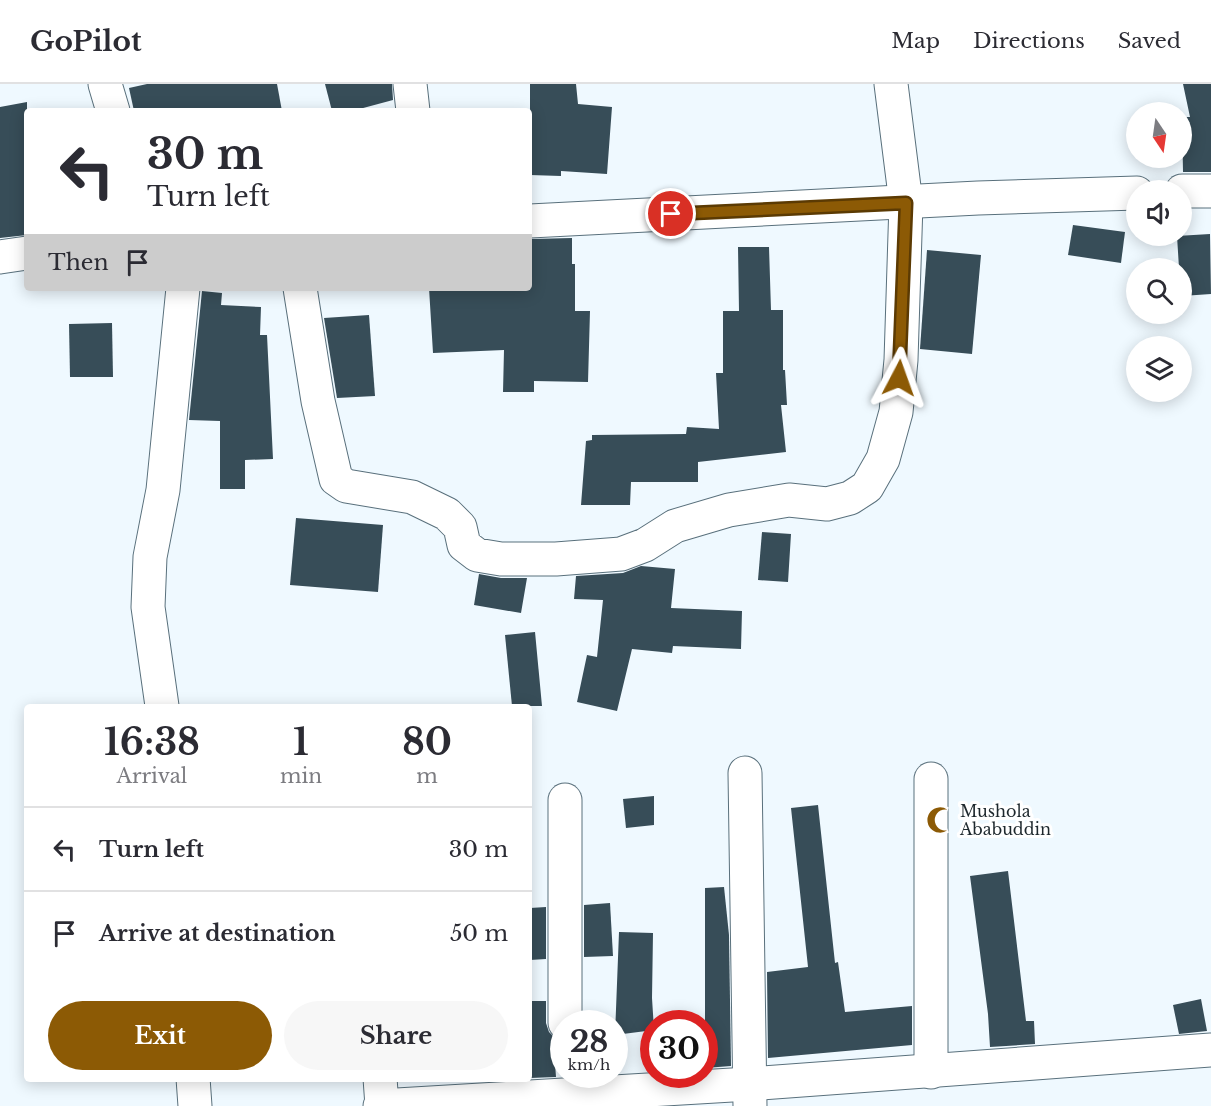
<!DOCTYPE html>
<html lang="en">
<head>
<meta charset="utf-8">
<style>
	body { margin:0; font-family:"Libre Baskerville",serif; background:#f7f7f7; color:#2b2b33; height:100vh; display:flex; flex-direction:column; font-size:22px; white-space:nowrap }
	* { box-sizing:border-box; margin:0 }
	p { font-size:20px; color:#7c7c81 }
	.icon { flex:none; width:33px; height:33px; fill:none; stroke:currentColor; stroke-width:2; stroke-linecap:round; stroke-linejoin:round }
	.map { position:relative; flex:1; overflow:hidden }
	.drawer { position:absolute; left:24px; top:620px; width:508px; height:378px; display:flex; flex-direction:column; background:#fff; border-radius:6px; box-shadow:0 3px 15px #0003 }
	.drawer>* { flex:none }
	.hud { position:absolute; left:24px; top:24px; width:508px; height:183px; border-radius:6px; box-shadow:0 3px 15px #0003; background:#fff; color:#2b2b33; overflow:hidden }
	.needle { width:39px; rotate:167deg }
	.buttons { position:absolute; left:1126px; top:18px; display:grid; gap:12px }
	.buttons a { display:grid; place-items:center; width:66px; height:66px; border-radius:50%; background:#fff; box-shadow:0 3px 15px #0003; font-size:30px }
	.speed { position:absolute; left:550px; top:926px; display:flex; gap:12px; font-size:30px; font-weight:700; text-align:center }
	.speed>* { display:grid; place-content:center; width:78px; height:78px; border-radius:50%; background:#fff; box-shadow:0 3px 15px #0003; line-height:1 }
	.speed small { font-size:15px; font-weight:400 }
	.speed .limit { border:9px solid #d22; background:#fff; color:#111 }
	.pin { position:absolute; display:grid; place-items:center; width:51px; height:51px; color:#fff; margin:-26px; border:3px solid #fff; border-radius:50%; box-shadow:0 2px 6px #0007 }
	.me { position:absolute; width:66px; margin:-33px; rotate:4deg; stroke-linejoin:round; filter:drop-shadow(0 0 4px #0008) }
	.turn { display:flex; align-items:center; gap:21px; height:126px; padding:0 24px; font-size:27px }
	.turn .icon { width:78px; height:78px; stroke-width:2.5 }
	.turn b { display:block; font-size:42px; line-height:51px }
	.then { display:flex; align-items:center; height:57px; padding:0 24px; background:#0003; gap:12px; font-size:22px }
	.eta { display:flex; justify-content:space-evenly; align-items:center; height:102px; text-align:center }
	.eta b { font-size:36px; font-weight:800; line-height:42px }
	.cta { display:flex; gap:12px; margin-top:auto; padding:12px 24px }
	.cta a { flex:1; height:69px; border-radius:36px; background:#8c5a05; color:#fff; font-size:24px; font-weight:800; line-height:69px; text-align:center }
	.cta a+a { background:#f7f7f7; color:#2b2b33 }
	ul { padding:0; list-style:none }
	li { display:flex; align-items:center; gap:18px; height:84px; padding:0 24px; border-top:2px solid #e1e1e2 }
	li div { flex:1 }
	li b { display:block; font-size:22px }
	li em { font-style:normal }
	header { display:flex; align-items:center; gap:36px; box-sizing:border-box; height:84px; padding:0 30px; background:#fff; border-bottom:2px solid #e1e1e2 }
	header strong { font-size:28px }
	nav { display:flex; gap:33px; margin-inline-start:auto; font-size:21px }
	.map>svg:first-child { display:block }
	.building { fill:#374d58 }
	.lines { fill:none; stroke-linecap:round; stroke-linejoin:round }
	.minor-casing { stroke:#59707c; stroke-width:35 }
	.minor { stroke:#fff; stroke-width:33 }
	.route-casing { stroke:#5b3a03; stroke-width:15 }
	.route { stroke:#8c5a05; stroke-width:10 }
	.labels { text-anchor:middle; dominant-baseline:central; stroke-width:6; stroke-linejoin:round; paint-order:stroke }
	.poi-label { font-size:16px; fill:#1e282d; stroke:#fff; text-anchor:start }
</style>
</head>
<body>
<header>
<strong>GoPilot</strong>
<nav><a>Map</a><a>Directions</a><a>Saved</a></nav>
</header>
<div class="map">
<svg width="1211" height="1022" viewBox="0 0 1211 1022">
	<rect width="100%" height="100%" fill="#eff9ff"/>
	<g class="building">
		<polygon points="147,0 277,0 282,27 134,27 129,4"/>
		<polygon points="325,0 392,0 393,16 352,27 332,27"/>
		<polygon points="530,0 576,0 578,20 612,23 607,90 561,87 561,92 530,91"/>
		<polygon points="1183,0 1211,0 1211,88 1183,88 1182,33 1190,33"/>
		<polygon points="27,18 27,151 0,154 0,23"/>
		<polygon points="1073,141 1125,148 1121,179 1068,171"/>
		<polygon points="1210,150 1211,210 1182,212 1182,184 1179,184 1177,152"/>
		<polygon points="572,154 572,180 575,180 575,227 590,227 588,298 534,297 534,308 503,308 504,266 433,269 429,204 530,204 530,155"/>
		<polygon points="738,163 769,163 771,226 783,226 783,286 785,286 787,321 781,321 786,368 698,378 698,398 631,398 630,421 581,421 586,357 592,356 592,351 686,350 687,343 719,345 716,289 723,289 723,227 739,227"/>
		<polygon points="927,166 981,171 972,270 920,265"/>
		<polygon points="202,207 222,209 221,221 261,223 260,251 267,251 273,375 245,376 245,405 220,405 220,337 189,336"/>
		<polygon points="369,231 375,312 337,314 324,234"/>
		<polygon points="112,239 113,293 70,293 69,240"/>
		<polygon points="296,434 383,441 378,508 290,501"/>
		<polygon points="762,448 791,450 788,498 758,496"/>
		<polygon points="641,482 675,485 671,524 742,527 741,565 673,562 672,569 632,565 617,627 577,618 587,571 597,573 603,516 574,515 576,492 623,489"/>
		<polygon points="479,490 501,494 527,494 521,529 474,521"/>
		<polygon points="535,548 542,622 512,622 505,551"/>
		<polygon points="654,712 654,741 626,744 623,715"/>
		<polygon points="818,721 835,879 838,878 845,928 912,922 912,961 768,974 767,888 808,883 791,724"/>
		<polygon points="1008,787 1026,937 1034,937 1035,960 990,963 988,930 970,792"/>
		<polygon points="724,803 729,851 731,982 705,984 705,804"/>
		<polygon points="610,819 613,872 584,873 584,821"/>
		<polygon points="546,823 546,875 530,876 530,824"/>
		<polygon points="619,848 653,849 652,914 654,946 615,951"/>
		<polygon points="1201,915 1207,947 1179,950 1173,921"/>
		<polygon points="530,917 546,917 546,939 549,948 553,952 556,993 530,994"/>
	</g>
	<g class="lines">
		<defs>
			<g id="minor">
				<polyline points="105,0 113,27"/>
				<polyline points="410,0 413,27"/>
				<polyline points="1182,107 1211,107"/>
				<polyline points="530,137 978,114 1137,109"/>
				<polyline points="0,173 27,169"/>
				<polyline points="300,204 318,317 336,395 346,402 412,413 447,430 460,443 464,461 477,471 501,475 556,475 621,470 645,461 675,442 729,426 789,416 827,420 850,414 867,403 883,375 896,328 901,276 906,119 891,0"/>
				<polyline points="162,622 148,523 150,473 163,406 183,204"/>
				<polyline points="745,689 750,1022"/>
				<polyline points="931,695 931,988"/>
				<polyline points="565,939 565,716"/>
				<polyline points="193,994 195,1022"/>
				<polyline points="380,994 382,1022"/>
				<polyline points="380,1022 749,1000 1211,966"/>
			</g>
		</defs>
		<use href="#minor" class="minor-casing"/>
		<use href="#minor" class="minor"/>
	</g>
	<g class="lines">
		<defs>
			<polyline id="route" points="671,130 906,119 899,294"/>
		</defs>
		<use href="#route" class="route-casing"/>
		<use href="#route" class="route"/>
	</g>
	<defs>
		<symbol id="mosque-bare" viewBox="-9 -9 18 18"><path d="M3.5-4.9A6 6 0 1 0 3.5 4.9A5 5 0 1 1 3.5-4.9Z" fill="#8c5a05" stroke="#fff" stroke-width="2.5" paint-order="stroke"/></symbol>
	</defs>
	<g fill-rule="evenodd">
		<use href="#mosque-bare" x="921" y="717" width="38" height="38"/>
	</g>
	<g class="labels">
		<g class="poi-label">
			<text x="960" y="727">Mushola<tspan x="960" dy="18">Ababuddin</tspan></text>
		</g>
	</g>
</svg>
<div class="buttons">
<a><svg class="needle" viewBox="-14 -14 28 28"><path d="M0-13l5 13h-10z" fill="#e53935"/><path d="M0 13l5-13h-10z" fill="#7c7c81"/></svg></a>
<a><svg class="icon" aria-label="sound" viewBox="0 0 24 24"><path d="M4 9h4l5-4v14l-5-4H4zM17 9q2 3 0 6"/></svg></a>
<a><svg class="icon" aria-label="search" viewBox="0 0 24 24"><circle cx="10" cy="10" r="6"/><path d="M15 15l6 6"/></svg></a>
<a><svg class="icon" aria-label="layers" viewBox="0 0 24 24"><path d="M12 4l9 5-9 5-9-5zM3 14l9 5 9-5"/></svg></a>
</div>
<div class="speed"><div>28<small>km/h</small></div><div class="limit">30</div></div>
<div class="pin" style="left:671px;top:130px;background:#d93025"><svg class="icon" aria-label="arrive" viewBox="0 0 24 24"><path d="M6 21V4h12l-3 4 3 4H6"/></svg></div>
<svg class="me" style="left:899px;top:294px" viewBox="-20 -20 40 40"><path d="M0-17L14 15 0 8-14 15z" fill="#8c5a05" stroke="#fff" stroke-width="4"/></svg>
<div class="hud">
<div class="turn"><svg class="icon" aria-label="left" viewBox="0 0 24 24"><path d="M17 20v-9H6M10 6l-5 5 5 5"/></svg><div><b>30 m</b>Turn left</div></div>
<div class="then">Then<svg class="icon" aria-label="arrive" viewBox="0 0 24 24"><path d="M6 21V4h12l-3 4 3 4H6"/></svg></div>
</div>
<section class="drawer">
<div class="eta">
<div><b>16:38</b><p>Arrival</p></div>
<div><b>1</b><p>min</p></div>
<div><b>80</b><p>m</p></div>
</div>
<ul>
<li><svg class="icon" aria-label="left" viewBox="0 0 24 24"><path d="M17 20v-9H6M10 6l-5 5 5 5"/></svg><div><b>Turn left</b></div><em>30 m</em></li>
<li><svg class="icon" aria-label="arrive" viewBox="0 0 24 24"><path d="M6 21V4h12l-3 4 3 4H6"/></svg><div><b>Arrive at destination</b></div><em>50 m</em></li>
</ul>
<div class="cta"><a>Exit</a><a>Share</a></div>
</section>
</div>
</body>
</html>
